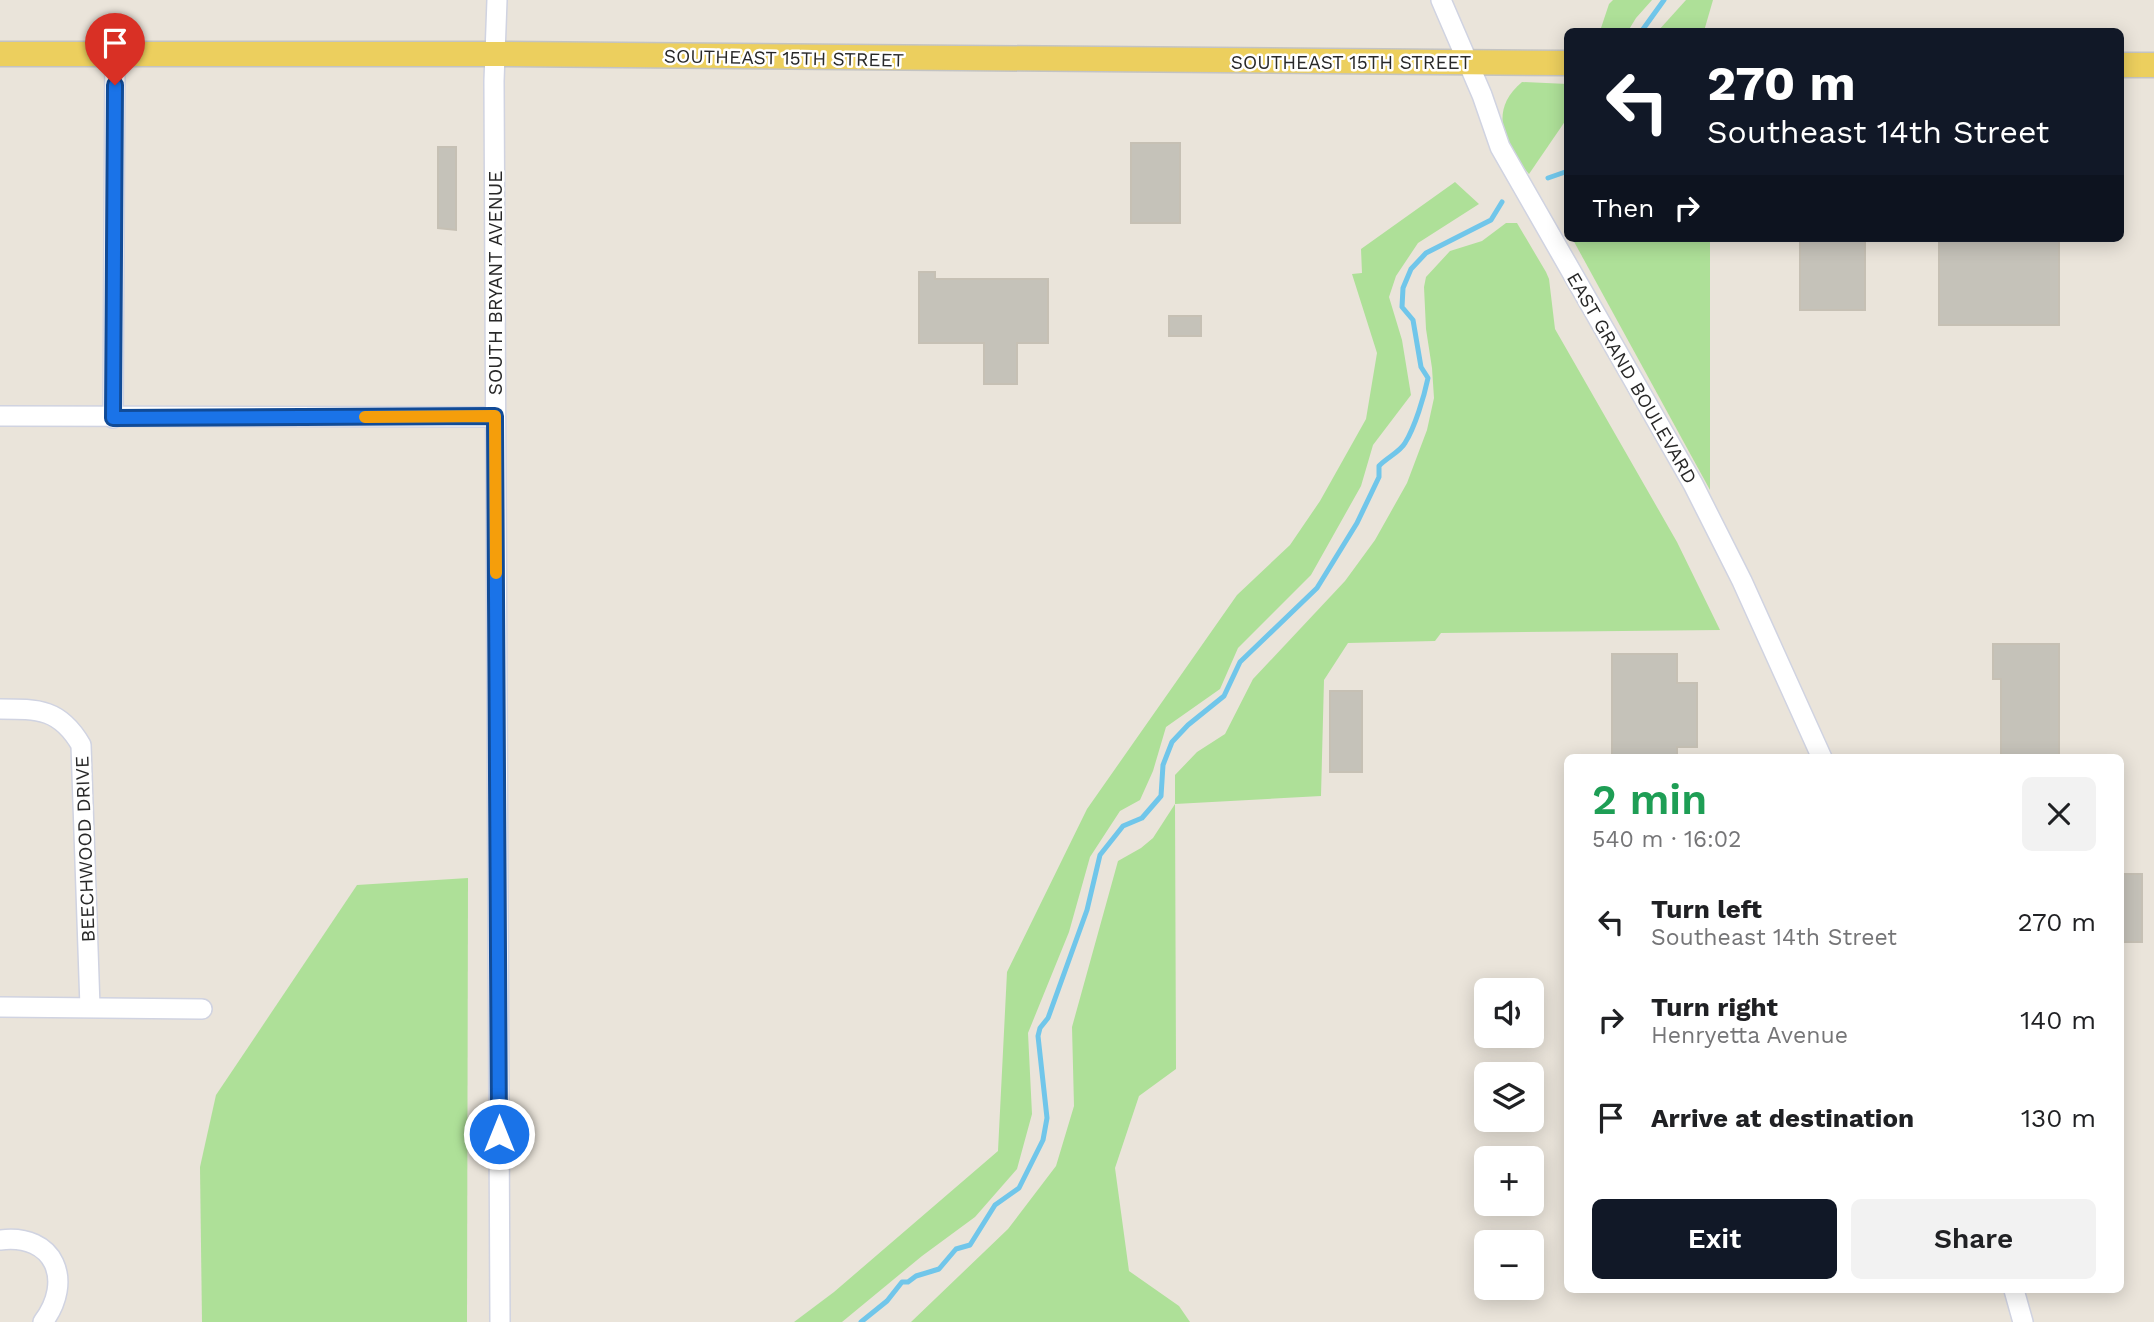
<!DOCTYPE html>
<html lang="en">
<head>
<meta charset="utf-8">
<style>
	body { margin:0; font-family:"Work Sans",sans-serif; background:#f2f2f2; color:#202124; height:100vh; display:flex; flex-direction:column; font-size:26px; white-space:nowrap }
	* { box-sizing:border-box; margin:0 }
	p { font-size:23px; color:#757577 }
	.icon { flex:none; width:38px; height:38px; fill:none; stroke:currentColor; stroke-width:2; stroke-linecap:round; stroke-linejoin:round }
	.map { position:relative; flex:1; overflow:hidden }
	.details { position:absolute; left:1564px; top:754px; width:560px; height:539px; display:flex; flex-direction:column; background:#fff; border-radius:10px; box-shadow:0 4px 18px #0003 }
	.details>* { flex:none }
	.banner { position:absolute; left:1564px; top:28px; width:560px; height:214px; border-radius:10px; box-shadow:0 4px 18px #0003; background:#111827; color:#fff; overflow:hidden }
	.buttons { position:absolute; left:1474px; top:978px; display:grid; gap:14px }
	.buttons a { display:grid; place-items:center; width:70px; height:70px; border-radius:10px; background:#fff; box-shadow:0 4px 18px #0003; font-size:35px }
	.pin { position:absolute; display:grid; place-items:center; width:60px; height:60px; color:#fff; margin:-72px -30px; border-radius:50% 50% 50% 0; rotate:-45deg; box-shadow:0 0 7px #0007 }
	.pin .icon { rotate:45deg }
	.me { position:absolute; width:77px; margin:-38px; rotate:0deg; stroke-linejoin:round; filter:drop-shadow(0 0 5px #0008) }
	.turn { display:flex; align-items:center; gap:24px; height:147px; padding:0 28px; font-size:32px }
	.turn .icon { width:91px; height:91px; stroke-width:2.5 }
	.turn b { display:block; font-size:49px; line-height:60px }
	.then { display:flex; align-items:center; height:66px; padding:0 28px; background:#0003; gap:14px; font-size:26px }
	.round { display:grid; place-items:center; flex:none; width:74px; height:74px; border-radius:10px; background:#f2f2f2 }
	.overview { display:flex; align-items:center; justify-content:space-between; height:119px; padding:0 28px }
	h1 { font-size:42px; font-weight:600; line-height:52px; color:#1e9e55 }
	.cta { display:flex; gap:14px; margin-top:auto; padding:14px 28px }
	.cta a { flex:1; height:80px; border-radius:10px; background:#111827; color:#fff; font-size:28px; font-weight:600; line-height:80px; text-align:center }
	.cta a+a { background:#f2f2f2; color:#202124 }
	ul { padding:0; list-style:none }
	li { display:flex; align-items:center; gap:21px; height:98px; padding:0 28px }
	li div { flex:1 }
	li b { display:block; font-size:26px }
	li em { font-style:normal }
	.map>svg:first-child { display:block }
	.green { fill:#aee098 }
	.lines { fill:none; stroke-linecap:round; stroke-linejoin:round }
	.stream { stroke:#70c6ea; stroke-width:5 }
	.building { fill:#c5c2b9; stroke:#c6c0b4; stroke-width:2 }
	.minor-casing { stroke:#d0d3e1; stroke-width:22 }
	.major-casing { stroke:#c3c3c3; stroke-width:27 }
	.minor { stroke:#fff; stroke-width:19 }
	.major { stroke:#eccf5e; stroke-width:24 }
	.route-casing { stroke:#114b97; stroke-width:18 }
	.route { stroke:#1a73e8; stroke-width:12 }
	.slow { stroke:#f59e0b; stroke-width:12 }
	.labels { text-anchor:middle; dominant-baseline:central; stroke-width:5; stroke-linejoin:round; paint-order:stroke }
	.street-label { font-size:19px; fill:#282828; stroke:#fff }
</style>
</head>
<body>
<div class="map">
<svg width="2154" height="1322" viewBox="0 0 2154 1322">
	<rect width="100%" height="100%" fill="#eae4da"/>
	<g class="green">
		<polygon points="1613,0 1652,0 1636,18 1628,31 1600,31 1609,4"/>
		<polygon points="1686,0 1713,0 1704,31 1658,31"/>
		<path d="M 1522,82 L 1568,84 L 1568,117 L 1529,174 C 1505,146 1487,111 1522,82 Z"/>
		<polygon points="1455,182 1479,204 1418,243 1396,276 1389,297 1402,340 1411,395 1373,445 1361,486 1311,575 1238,648 1220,689 1166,727 1153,771 1140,800 1120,811 1090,857 1069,932 1028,1033 1032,1114 1017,1169 975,1217 922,1256 842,1322 794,1322 834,1292 998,1151 1007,972 1087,809 1237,595 1290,545 1320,501 1366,419 1377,353 1352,274 1362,273 1361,249"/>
		<polygon points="1506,223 1517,223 1546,272 1549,279 1555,329 1677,542 1720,630 1441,633 1435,641 1348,643 1324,680 1321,796 1175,804 1176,1069 1139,1096 1115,1168 1129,1271 1179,1306 1190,1322 911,1322 1008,1229 1056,1166 1074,1106 1072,1027 1118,861 1141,848 1153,838 1175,804 1175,775 1197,752 1225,734 1253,679 1345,581 1375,540 1407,483 1427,430 1434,398 1432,368 1426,329 1424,287 1426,277 1450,251 1482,241"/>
		<polygon points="1572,238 1710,238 1710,490"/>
		<polygon points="468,878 467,1322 202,1322 200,1167 216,1095 357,885"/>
	</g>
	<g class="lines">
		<g class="stream">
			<polyline points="1641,32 1664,0"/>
			<polyline points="1548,178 1568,171"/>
			<path d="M 861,1322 L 887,1301 L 902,1282 L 908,1282 L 916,1276 L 939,1269 L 956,1249 L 970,1245 L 995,1205 L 1019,1188 L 1043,1140 L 1047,1118 L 1038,1036 L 1040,1028 L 1048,1018 L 1087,910 L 1100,855 L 1123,826 L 1142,818 L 1161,796 L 1163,765 L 1172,742 L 1188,725 L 1224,696 L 1240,662 L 1317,588 L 1357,523 L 1379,477 L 1379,466 C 1386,458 1400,452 1405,443 C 1415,427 1424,397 1428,378 L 1421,367 L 1413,320 L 1402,307 L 1403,288 L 1411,269 L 1426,253 L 1491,220 L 1502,202"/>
		</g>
	</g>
	<g class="building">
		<rect x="1131" y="143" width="49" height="80"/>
		<polygon points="438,147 456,147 456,230 438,228"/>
		<rect x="1800" y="238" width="65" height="72"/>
		<rect x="1939" y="238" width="120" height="87"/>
		<polygon points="919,272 935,272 935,279 1048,279 1048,343 1017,343 1017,384 984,384 984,343 919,343"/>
		<rect x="1169" y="316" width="32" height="20"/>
		<polygon points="1993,644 2059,644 2059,758 2001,758 2001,679 1993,679"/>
		<polygon points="1612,654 1677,654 1677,683 1697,683 1697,747 1677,747 1677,758 1612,758"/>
		<rect x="1330" y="691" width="32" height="81"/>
		<rect x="2121" y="874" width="21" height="68"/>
	</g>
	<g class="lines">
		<defs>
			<g id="minor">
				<polyline points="497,0 494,81 500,1322"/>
				<polyline points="1441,0 1482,95 1500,147 1693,484 1742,581 1822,758"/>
				<polyline points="0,416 495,417"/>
				<polyline points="113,418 115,55"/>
				<path d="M 0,709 C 39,709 60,709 81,745 L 90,1007"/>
				<polyline points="0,1007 202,1009"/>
				<path d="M 0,1240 C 55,1233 74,1281 43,1322"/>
				<polyline points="2014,1290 2023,1322"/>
			</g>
			<g id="major">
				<polyline points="0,54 496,54 1568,63"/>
				<polyline points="2121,65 2154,65"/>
			</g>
		</defs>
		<use href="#minor" class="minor-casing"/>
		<use href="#major" class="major-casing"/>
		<use href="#minor" class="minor"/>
		<use href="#major" class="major"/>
	</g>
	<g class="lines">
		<defs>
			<polyline id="route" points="115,85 113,418 495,416 499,1134"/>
		</defs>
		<use href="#route" class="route-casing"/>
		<use href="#route" class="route"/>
		<polyline class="slow" points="365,417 495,416 496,573"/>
	</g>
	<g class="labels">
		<g class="street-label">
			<text transform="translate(784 58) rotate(1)">SOUTHEAST 15TH STREET</text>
			<text x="1351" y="62">SOUTHEAST 15TH STREET</text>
			<text transform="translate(495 283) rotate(-90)">SOUTH BRYANT AVENUE</text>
			<text transform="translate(1632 378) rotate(60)">EAST GRAND BOULEVARD</text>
			<text transform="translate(85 849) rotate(-92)">BEECHWOOD DRIVE</text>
		</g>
	</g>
</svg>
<div class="buttons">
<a><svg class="icon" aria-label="sound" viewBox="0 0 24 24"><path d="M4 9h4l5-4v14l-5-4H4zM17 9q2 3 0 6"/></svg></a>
<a><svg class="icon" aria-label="layers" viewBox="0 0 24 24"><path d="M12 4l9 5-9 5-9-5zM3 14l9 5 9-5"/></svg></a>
<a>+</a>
<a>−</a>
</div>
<div class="pin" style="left:115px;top:85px;background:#d93025"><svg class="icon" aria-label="arrive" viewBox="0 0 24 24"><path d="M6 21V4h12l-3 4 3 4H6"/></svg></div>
<svg class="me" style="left:499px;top:1134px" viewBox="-20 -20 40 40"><circle r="17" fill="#1a73e8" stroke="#fff" stroke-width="3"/><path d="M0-11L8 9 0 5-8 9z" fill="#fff"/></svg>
<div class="banner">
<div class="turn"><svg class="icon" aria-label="left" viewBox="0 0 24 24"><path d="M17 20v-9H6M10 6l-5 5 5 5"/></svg><div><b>270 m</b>Southeast 14th Street</div></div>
<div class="then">Then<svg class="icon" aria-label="right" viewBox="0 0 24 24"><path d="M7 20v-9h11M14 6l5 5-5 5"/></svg></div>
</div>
<section class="details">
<div class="overview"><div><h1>2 min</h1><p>540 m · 16:02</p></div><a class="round"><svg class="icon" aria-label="close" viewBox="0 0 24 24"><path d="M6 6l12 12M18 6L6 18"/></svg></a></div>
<ul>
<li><svg class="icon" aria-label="left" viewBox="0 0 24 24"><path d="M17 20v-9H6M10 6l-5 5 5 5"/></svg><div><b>Turn left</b><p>Southeast 14th Street</p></div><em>270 m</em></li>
<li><svg class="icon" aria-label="right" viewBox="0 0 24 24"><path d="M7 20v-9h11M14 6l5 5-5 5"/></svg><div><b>Turn right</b><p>Henryetta Avenue</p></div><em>140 m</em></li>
<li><svg class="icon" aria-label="arrive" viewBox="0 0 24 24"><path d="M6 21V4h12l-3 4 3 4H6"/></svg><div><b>Arrive at destination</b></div><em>130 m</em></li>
</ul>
<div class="cta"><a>Exit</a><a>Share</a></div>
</section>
</div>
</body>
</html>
